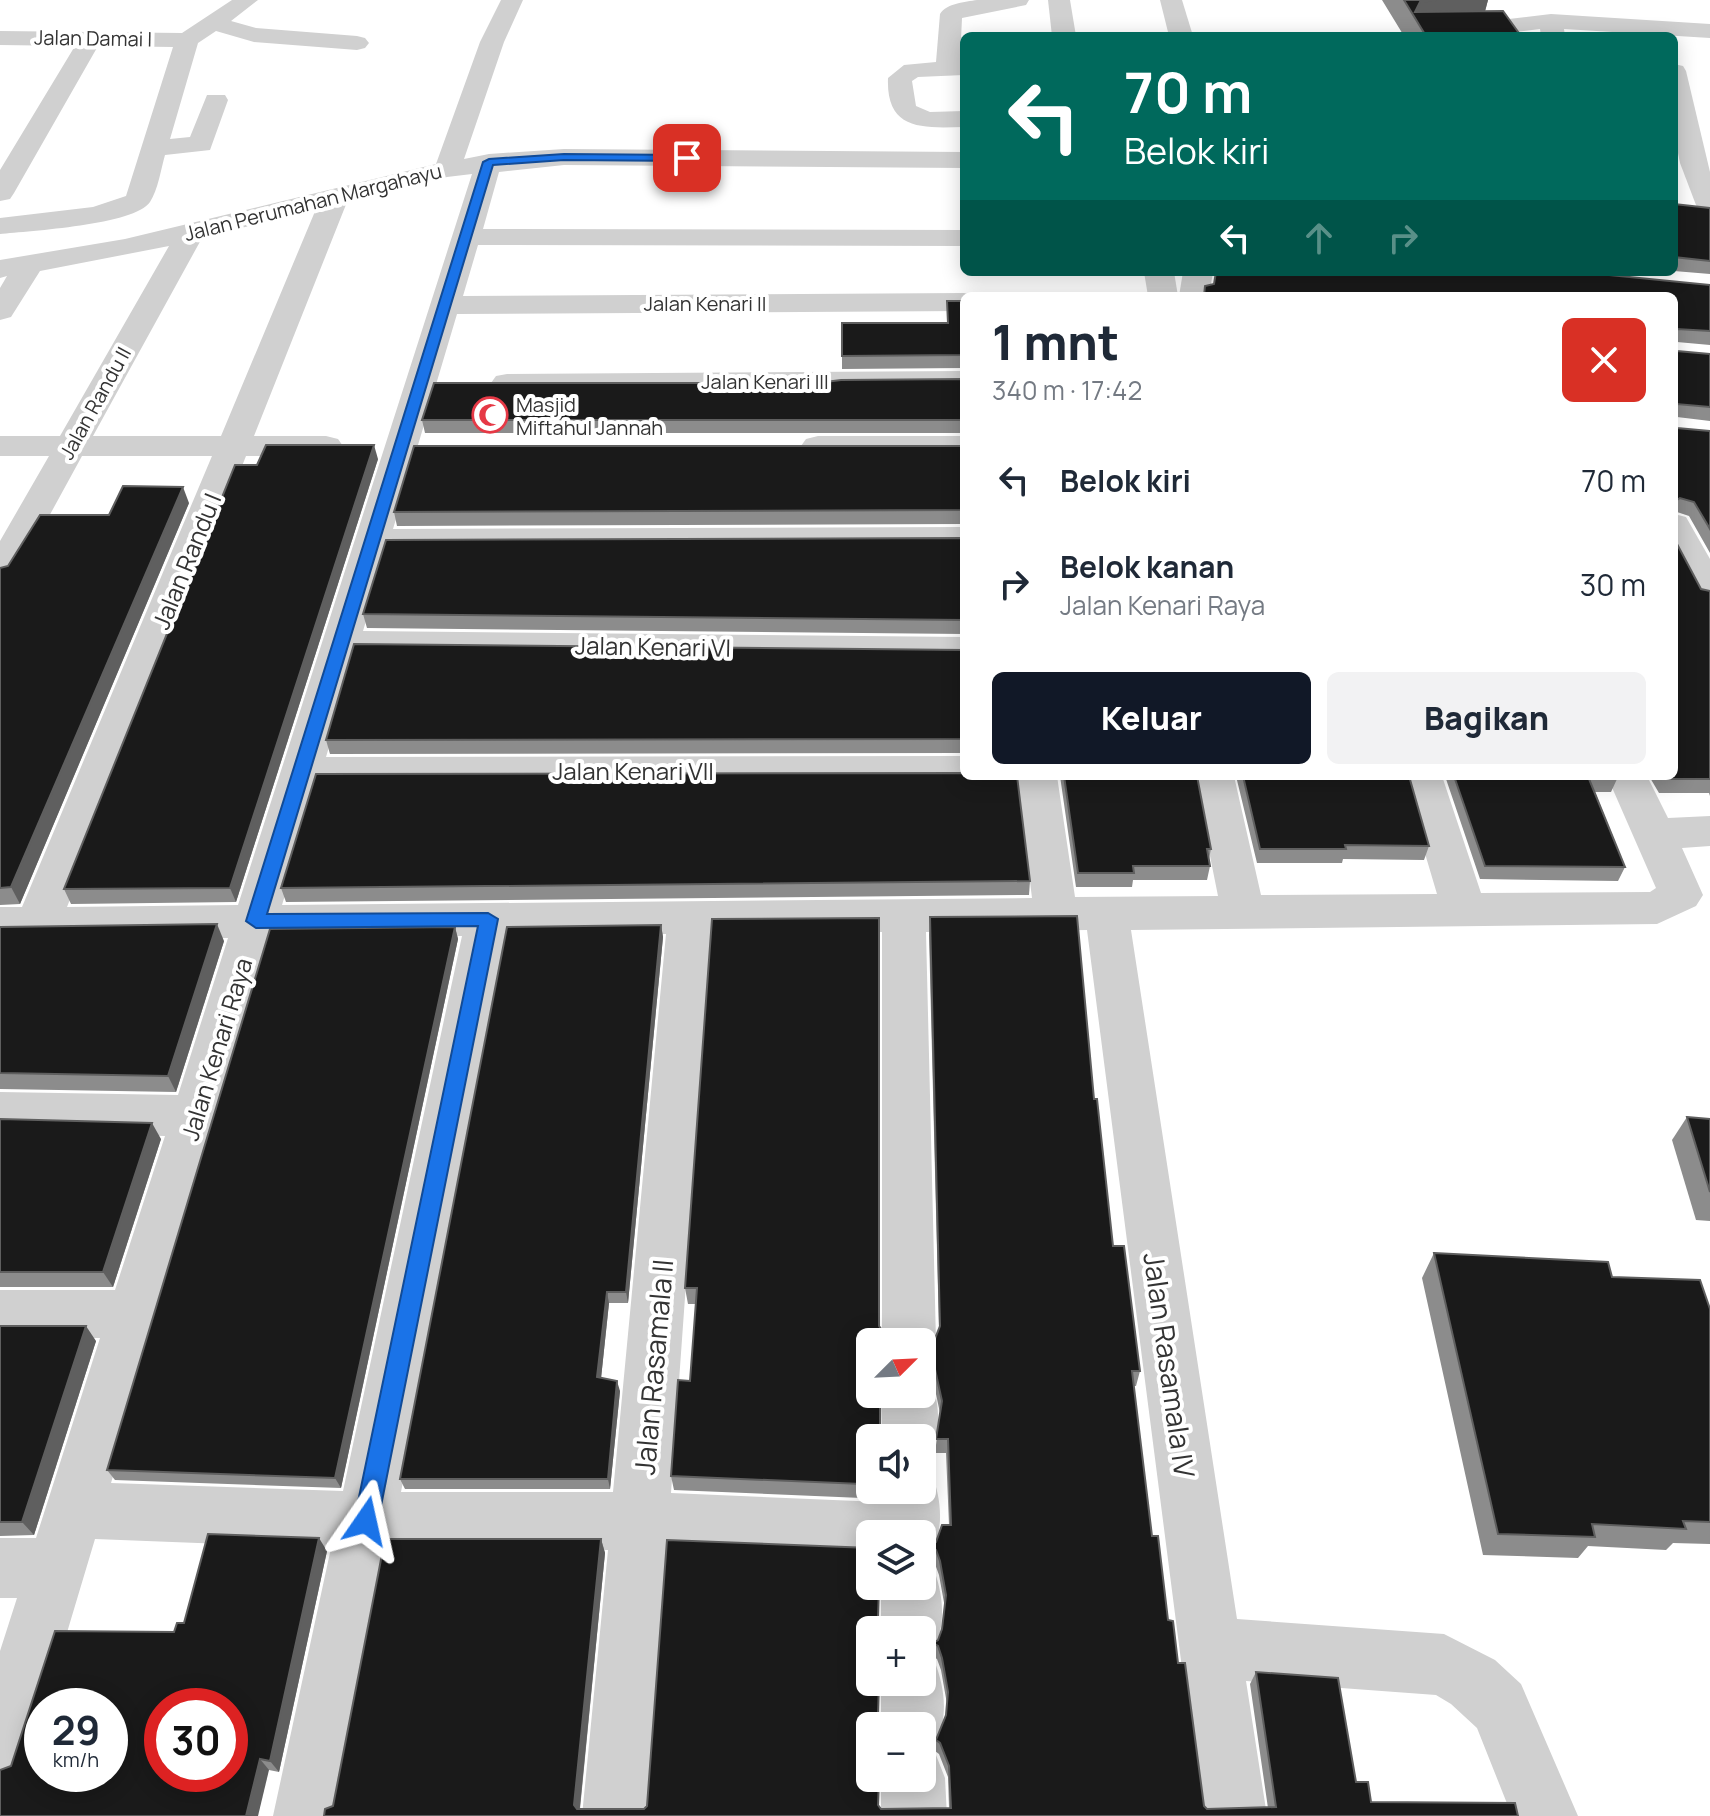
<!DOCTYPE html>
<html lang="id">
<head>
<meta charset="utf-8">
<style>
	body { margin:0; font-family:Manrope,sans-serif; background:#f2f2f3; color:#1f2937; height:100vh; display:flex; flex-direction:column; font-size:30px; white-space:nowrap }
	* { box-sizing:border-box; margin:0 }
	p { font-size:26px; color:#747a83 }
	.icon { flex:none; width:44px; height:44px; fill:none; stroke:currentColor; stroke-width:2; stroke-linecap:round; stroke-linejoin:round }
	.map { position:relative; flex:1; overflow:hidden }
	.side { position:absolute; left:960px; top:292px; width:718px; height:488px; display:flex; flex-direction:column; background:#fff; border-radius:12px; box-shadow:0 4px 20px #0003 }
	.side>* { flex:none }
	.hud { position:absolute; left:960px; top:32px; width:718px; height:244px; border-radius:12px; box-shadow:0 4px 20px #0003; background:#00695c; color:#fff; overflow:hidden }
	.needle { width:52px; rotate:66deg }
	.fabs { position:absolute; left:856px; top:1328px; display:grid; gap:16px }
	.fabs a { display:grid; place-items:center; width:80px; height:80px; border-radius:12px; background:#fff; box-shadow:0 4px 20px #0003; font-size:40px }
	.speed { position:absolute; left:24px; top:1688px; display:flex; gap:16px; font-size:40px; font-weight:700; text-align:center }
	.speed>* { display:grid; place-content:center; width:104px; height:104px; border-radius:50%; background:#fff; box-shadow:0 4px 20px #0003; line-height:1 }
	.speed small { font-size:20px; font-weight:400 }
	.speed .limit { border:12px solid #d22; background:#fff; color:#111 }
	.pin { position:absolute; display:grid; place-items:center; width:68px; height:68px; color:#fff; margin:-34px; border-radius:16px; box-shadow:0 4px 12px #0006 }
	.me { position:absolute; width:88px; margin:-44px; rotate:11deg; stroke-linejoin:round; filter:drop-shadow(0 0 6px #0008) }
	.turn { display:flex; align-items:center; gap:28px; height:168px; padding:0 32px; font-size:36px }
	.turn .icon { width:104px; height:104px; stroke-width:2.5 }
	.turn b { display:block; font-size:56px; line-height:68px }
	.lanes { display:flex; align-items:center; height:76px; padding:0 32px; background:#0003; justify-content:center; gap:40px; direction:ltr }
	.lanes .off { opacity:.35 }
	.round { display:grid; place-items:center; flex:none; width:84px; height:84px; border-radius:12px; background:#f2f2f3 }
	.head { display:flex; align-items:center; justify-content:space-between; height:136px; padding:0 32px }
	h1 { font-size:48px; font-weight:800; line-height:60px }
	.cta { display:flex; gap:16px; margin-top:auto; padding:16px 32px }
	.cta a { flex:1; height:92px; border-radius:12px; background:#111827; color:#fff; font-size:32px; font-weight:800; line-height:92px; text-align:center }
	.cta a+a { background:#f2f2f3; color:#1f2937 }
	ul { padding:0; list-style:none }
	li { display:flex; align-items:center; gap:24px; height:104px; padding:0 32px }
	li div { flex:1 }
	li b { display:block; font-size:30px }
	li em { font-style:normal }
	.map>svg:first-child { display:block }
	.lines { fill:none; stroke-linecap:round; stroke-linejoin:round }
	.minor { fill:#d0d0d0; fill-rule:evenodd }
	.wall { fill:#8c8c8c }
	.shaded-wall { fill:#5f5f5f }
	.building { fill:#1a1a1a; stroke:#5f5f5f; stroke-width:2; fill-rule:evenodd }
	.route { fill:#1a73e8; stroke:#114b97; stroke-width:2 }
	.labels { text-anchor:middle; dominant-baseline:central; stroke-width:8; stroke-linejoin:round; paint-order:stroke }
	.far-street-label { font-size:20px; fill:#333; stroke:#fff }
	.far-poi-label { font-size:20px; fill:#333; stroke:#fff; text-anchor:start }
	.street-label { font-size:24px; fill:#333; stroke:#fff }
	.near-street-label { font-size:28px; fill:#333; stroke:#fff }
</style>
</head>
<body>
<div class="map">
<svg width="1710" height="1816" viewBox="0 0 1710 1816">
	<rect width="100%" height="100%" fill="#fff"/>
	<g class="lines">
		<g class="minor">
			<path d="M 232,0 L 258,0 L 231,21 L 256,28 L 357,36 L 365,38 L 369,43 L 365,48 L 357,50 L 254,42 L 216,31 L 198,43 L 170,139 L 190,137 L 207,95 L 225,95 L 228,100 L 210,150 L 165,155 C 161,169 158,190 150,202 C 135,225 29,231 0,234 L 0,218 L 93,207 L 126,196 L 173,47 L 98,46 L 14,193 L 10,199 L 0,201 L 0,170 L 75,46 L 0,45 L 0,31 L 182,33 Z"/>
			<path d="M 501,0 L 523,0 L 504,42 L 464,159 L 489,154 L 564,149 L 964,152 L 964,168 L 564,165 L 499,172 L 483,229 L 964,230 L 964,246 L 478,245 L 463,296 L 964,293 L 975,296 L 964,296 L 964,311 L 457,314 L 393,529 L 964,527 L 964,549 L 387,551 L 363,631 L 964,637 L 964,661 L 356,655 L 326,757 L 964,756 L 964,776 L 981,776 L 978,780 L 964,784 L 318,785 L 282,905 L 1032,898 L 1017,776 L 1057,776 L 1075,897 L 1218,896 L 1194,776 L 1234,776 L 1261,895 L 1437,894 L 1402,776 L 1442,776 L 1481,893 L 1650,892 L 1656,888 L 1607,776 L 1647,776 L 1668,818 L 1710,816 L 1710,846 L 1682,848 L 1703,895 L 1696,906 L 1657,924 L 1131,930 L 1237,1619 L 1444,1634 L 1495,1660 L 1521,1684 L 1578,1816 L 1512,1816 L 1477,1728 L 1451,1704 L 1436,1695 L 1246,1681 L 1267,1816 L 1201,1816 L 1087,930 L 926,932 L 936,1342 L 928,1360 L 922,1362 L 922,1342 L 882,1342 L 882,932 L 711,934 L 671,1493 L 881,1502 L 881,1490 L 922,1490 L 922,1467 L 930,1470 C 942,1498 944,1526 932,1555 L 922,1559 L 922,1534 L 870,1534 L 870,1559 L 667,1551 L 648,1816 L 582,1816 L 608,1550 L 390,1550 L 339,1816 L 273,1816 L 331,1548 L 95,1539 L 45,1706 L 42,1706 L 42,1717 L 23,1774 L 0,1783 L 0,1651 L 17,1598 L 0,1598 L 0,1538 L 36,1538 L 100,1338 L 0,1338 L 0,1290 L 115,1290 L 165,1136 L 0,1132 L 0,1092 L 178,1095 L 228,938 L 0,941 L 0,907 L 22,907 L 212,456 L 82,456 L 18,573 L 13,581 L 0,584 L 0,541 L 49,456 L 0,456 L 0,436 L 60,436 L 169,246 L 40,271 L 11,317 L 0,320 L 0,288 L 7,276 L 0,278 L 0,260 L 125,239 L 436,164 L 480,42 ZM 472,174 L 238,905 L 67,907 L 246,456 L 326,456 L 338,453 L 343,446 L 338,439 L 326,436 L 254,436 L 347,202 L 447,177 ZM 316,209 L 221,436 L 93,436 L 202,238 ZM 666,934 L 613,1492 L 401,1492 L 507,936 ZM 462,936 L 343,1491 L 111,1483 L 273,938 Z"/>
			<path d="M 977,0 L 1029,0 L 1026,5 L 962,18 L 960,61 L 964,61 L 964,75 L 918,77 L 912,81 L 916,106 L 930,112 L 964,111 L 964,127 C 922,128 886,131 888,78 L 904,65 L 936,62 L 940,14 C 947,3 965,2 977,0 Z"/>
			<polygon points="1048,0 1070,0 1076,36 1052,36"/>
			<polygon points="1160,0 1182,0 1193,36 1169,36"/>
			<polygon points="1551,14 1710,24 1710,38 1564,29 1565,36 1541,36 1540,29 1483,36 1411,36 1415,31 1423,29"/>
			<polygon points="1674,64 1683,66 1686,71 1710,172 1710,213 1700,211 1696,205 1680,163 1674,133"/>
			<polygon points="1144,272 1174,272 1178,296 1148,296"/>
			<polygon points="1183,272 1213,272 1209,296 1179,296"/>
			<polygon points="964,371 964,389 507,392 496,390 491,383 496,376 507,374"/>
			<polygon points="818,436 964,436 964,456 818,456 806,453 801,446 806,439"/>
			<polygon points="1674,514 1686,517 1710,559 1710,604 1697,601 1674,558"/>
			<path d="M 922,1373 L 929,1376 C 940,1402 942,1430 930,1457 L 922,1460 L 922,1438 L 882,1438 L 881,1394 L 922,1394 Z"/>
			<path d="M 922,1561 L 932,1565 C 944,1594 946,1622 934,1652 L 924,1656 L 934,1660 C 946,1690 948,1718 935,1748 L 927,1752 L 936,1755 L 945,1778 L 947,1816 L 881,1816 L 881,1778 L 922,1778 L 922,1726 L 881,1726 L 881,1682 L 922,1682 L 922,1630 L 881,1630 L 881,1586 L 922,1586 Z"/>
		</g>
	</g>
	<g class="wall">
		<polygon points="1382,0 1488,0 1485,11 1521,36 1404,36"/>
		<polygon points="1674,204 1710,208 1710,274 1674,271"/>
		<polygon points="1215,272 1579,272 1710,285 1710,345 1677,342 1677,351 1710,354 1710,421 1677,417 1677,428 1710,431 1710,553 1689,516 1677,512 1677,544 1701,589 1710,591 1710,796 1709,793 1659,793 1649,776 1674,776 1674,296 1214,284 1216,272"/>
		<polygon points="947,301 964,301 964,368 842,369 842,323 947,323"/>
		<polygon points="964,379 964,433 425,433 422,420 817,383"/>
		<polygon points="964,446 964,524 397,526 394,512"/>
		<polygon points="378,459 236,902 71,904 64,889 257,465"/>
		<polygon points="189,503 20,904 0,905 0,568 8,566 109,515"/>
		<polygon points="964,538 964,634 367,628 363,614"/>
		<polygon points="964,650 964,753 330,754 326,740"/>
		<polygon points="1060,776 1197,776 1211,849 1209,859 1210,866 1207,880 1133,880 1132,887 1076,887"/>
		<polygon points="1236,776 1409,776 1429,846 1424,860 1343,859 1342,863 1257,863"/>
		<polygon points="1445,776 1616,776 1617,779 1611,792 1595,792 1625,867 1618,881 1480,879"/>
		<polygon points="1030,881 1029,895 286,902 281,888"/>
		<polygon points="1077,916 1094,1099 1097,1099 1113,1246 1124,1246 1140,1371 1136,1386 1134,1386 1152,1536 1158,1536 1168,1620 1173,1621 1178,1663 1185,1663 1204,1806 1207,1809 1268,1808 1250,1684 1256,1672 1338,1678 1356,1782 1368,1782 1371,1802 1515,1803 1518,1816 324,1816 325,1809 333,1806 385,1539 601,1539 605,1553 580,1809 644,1809 647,1806 667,1540 870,1548 870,1586 879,1586 878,1617 881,1620 920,1620 920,1630 870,1630 870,1682 879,1682 878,1714 881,1717 920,1717 920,1726 870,1726 870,1778 879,1778 878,1805 881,1809 949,1808 948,1777 939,1754 935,1751 936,1740 946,1716 947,1704 941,1670 937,1659 932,1656 933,1643 938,1640 942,1629 945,1608 939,1575 935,1564 928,1560 929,1546 936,1542 942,1525 949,1525 946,1453 935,1453 940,1413 932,1375 922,1372 922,1348 924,1350 932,1346 939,1330 929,935 930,917"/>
		<polygon points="712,919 870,1342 870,1452 861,1452 862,1498 674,1490 671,1476 690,1381 696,1304 688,1304 685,1288"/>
		<polygon points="661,925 663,937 628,1303 609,1303 601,1378 620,1391 610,1489 405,1489 400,1479"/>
		<polygon points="0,927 224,941 176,1092 0,1089"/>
		<polygon points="455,927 458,939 341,1488 115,1480 107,1470"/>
		<polygon points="1687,1117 1710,1119 1710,1221 1696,1220 1672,1140"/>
		<polygon points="0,1119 161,1139 113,1287 0,1287"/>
		<polygon points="1434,1253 1612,1277 1710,1309 1710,1544 1673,1543 1666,1550 1588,1546 1578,1558 1483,1555 1422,1278"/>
		<polygon points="0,1326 96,1341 34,1535 0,1536"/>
		<polygon points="327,1551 279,1772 269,1770 11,1766 184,1623"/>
	</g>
	<g class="shaded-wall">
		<polygon points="1436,0 1488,0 1483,19 1415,12 1420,2"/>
		<polygon points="374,445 378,459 236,902 230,888"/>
		<polygon points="183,487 189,503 20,904 11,887"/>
		<polygon points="217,924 224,941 176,1092 168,1076"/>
		<polygon points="661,925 663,937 628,1303 626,1292"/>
		<polygon points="455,927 458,939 341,1488 335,1478"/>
		<polygon points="152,1123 161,1139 113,1287 103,1272"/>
		<polygon points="607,1292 609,1303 600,1388 597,1377"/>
		<polygon points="86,1326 96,1341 34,1535 22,1522"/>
		<polygon points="617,1381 620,1391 610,1489 608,1479"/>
		<polygon points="319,1538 327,1551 279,1772 270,1761"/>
		<polygon points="601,1539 605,1553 579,1816 574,1805"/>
		<polygon points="260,1759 269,1770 258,1816 246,1816"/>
	</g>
	<g class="building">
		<polygon points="1404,0 1436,0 1420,2 1415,12 1503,11 1521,36 1426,36"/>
		<polygon points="1674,204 1710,208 1710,261 1674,257"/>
		<polygon points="1216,272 1579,272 1710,285 1710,331 1677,329 1677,351 1710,354 1710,407 1677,404 1677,428 1710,431 1710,529 1694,502 1680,498 1677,500 1677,544 1701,589 1710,591 1710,779 1665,779 1664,776 1674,776 1674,296 1204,296 1205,286 1214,284"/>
		<polygon points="947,301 964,301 964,355 842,356 842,323 948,323"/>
		<polygon points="964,379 964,420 422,420 434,383 817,383 841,380"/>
		<polygon points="266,445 374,445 230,888 64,889 235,465 257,465"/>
		<polygon points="414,446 964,446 964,510 394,512"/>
		<polygon points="123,486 183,487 11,887 0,888 0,568 8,566 40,515 109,515"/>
		<polygon points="964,538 964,620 363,614 386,540"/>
		<polygon points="354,644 964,650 964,739 326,740"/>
		<polygon points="964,773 964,776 1017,776 1030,881 281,888 316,774"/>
		<polygon points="1064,776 1197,776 1211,849 1207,849 1210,866 1133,866 1134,873 1078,873"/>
		<polygon points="1243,776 1409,776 1429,846 1345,845 1346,849 1260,849"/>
		<polygon points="1454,776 1616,776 1617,779 1589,779 1625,867 1485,866"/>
		<polygon points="1077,916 1094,1099 1097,1099 1113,1246 1124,1246 1140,1371 1132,1371 1152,1536 1158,1536 1168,1620 1173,1621 1178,1663 1185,1663 1204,1806 1207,1809 1276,1807 1256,1672 1338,1678 1356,1782 1368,1782 1371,1802 1515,1803 1518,1816 324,1816 325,1809 333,1806 385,1539 601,1539 574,1805 577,1809 644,1809 647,1806 667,1540 870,1548 870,1586 879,1586 878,1617 881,1620 920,1620 920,1630 870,1630 870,1682 879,1682 878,1714 881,1717 920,1717 920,1726 870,1726 870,1778 879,1778 878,1805 881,1809 951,1808 949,1766 940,1743 936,1740 946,1715 948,1692 942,1658 938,1646 933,1643 938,1640 942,1629 946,1595 940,1561 936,1550 929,1546 936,1542 942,1525 951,1525 948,1439 936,1439 942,1401 933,1360 922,1356 922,1348 924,1350 932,1346 940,1326 930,917"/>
		<polygon points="879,918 879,1326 882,1330 920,1330 920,1342 870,1342 870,1394 880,1394 880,1425 920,1426 920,1438 860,1438 862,1484 671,1476 678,1380 690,1381 697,1288 685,1288 712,919"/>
		<polygon points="217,924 168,1076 0,1073 0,927"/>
		<polygon points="661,925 626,1292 607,1292 597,1377 617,1381 608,1479 400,1479 507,927"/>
		<polygon points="455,927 335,1478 107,1470 270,929"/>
		<polygon points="1687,1117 1710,1119 1710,1192"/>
		<polygon points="0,1119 152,1123 103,1272 0,1272"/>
		<polygon points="1434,1253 1608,1262 1612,1277 1700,1280 1710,1309 1710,1522 1683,1521 1686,1529 1592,1524 1595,1537 1498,1534"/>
		<polygon points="0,1326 86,1326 22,1522 0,1522"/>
		<rect x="873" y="1525" width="47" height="9"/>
		<path d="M 208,1534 L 319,1538 L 270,1761 L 260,1759 L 246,1816 L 0,1816 L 0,1770 L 11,1766 L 55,1631 L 174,1632 L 177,1623 L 184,1623 ZM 42,1706 L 110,1706 L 110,1774 L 42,1774 ZM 162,1706 L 230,1706 L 230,1774 L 162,1774 Z"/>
	</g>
	<polygon class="route" points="564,154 687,155 692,158 687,161 564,160 493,165 267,914 488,913 498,919 378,1521 375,1529 366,1533 357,1529 354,1521 478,926 256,928 246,921 483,162 489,159"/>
	<defs>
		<symbol id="mosque-ring" viewBox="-11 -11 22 22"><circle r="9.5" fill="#fff" stroke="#e63946" stroke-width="1.5"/><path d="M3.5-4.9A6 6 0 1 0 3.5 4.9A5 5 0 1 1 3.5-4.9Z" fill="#e63946"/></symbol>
	</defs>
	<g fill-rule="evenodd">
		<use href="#mosque-ring" x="470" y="395" width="40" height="40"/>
	</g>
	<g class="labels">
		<g class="far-street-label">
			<text transform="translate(93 38) rotate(1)">Jalan Damai I</text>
			<text transform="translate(313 202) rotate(-14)">Jalan Perumahan Margahayu</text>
			<text x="705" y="303">Jalan Kenari II</text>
			<text x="765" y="381">Jalan Kenari III</text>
			<text transform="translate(95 403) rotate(-61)">Jalan Randu II</text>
		</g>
		<g class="far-poi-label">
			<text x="516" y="404">Masjid<tspan x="516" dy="23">Miftahul Jannah</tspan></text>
		</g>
		<g class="street-label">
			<text transform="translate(186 561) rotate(-68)">Jalan Randu I</text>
			<text transform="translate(653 646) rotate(1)">Jalan Kenari VI</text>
			<text x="633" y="770">Jalan Kenari VII</text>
			<text transform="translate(216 1049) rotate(-73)">Jalan Kenari Raya</text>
		</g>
		<g class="near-street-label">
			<text transform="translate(1170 1365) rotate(82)">Jalan Rasamala IV</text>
			<text transform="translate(653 1367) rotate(-85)">Jalan Rasamala II</text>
		</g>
	</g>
</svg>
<div class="fabs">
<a><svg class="needle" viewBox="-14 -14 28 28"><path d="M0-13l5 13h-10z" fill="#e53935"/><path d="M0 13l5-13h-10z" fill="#747a83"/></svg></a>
<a><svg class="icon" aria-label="sound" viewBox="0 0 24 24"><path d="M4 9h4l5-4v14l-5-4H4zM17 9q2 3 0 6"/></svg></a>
<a><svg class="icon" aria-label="layers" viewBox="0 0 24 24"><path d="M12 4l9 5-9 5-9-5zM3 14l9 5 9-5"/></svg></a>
<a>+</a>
<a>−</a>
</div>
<div class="speed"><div>29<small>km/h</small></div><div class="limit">30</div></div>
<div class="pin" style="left:687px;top:158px;background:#d93025"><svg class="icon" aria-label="arrive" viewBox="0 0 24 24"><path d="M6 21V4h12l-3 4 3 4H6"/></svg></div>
<svg class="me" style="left:366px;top:1521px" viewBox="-20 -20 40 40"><path d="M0-17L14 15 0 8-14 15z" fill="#1a73e8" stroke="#fff" stroke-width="4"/></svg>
<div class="hud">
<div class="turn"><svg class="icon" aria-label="left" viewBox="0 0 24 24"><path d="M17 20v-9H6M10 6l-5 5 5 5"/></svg><div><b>70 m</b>Belok kiri</div></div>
<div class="lanes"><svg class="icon" aria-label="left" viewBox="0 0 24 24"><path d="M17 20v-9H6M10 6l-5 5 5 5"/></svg><svg class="icon off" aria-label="ahead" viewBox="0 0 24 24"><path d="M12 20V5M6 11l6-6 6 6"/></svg><svg class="icon off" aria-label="right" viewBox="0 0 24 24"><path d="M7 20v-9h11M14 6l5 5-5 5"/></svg></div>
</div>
<section class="side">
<div class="head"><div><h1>1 mnt</h1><p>340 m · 17:42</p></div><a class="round" style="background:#d93025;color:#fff"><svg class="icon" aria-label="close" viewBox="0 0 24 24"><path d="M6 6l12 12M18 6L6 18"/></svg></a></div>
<ul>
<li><svg class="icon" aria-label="left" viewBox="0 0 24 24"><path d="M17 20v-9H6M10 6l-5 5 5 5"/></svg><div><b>Belok kiri</b></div><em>70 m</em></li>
<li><svg class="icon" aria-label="right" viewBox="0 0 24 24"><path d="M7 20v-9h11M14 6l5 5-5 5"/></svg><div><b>Belok kanan</b><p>Jalan Kenari Raya</p></div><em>30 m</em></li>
</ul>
<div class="cta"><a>Keluar</a><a>Bagikan</a></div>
</section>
</div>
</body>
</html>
